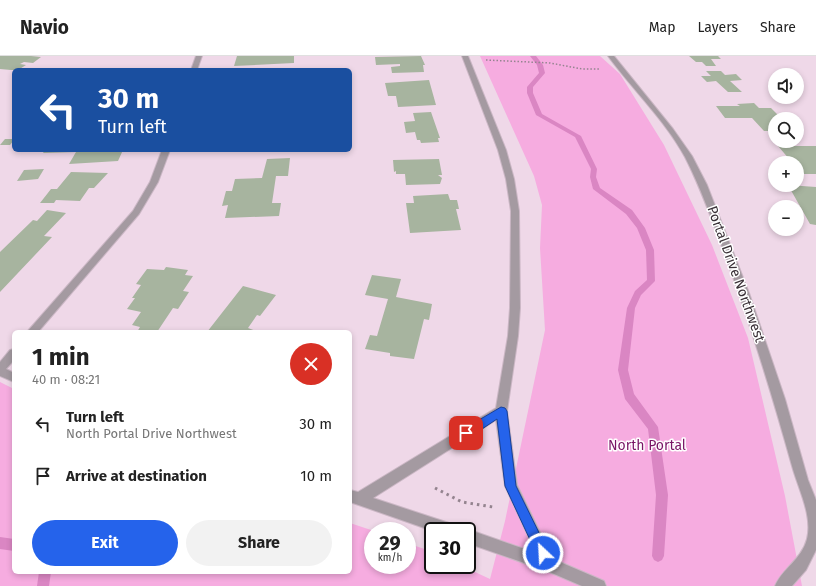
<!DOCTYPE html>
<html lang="en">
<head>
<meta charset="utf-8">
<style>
	body { margin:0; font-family:"Fira Sans",sans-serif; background:#f2f2f2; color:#222; height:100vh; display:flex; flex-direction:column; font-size:15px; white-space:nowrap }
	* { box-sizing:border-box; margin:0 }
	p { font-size:13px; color:#767676 }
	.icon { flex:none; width:22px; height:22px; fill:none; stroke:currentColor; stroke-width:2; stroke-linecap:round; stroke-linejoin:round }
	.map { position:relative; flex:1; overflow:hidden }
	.sheet { position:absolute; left:12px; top:274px; width:340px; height:244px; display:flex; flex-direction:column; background:#fff; border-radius:6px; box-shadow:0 2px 6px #0003 }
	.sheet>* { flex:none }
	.guide { position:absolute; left:12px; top:12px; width:340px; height:84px; border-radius:6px; box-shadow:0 2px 6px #0003; background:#1a4fa0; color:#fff; overflow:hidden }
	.tools { position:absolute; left:768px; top:12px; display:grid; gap:8px }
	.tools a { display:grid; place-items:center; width:36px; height:36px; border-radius:50%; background:#fff; box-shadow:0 2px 6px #0003; font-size:20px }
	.speed { position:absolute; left:364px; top:466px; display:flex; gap:8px; font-size:20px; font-weight:700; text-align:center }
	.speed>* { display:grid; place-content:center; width:52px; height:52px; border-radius:50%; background:#fff; box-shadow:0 2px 6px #0003; line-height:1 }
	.speed small { font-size:10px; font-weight:400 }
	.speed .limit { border:2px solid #111; border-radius:6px; background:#fff; color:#111 }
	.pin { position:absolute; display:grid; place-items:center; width:34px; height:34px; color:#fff; margin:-17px; border-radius:8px; box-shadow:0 2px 6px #0006 }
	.me { position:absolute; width:44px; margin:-22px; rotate:335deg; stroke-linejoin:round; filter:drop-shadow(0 0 3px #0008) }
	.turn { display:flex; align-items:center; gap:14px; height:84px; padding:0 20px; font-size:18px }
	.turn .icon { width:52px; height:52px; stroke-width:2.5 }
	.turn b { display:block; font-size:28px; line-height:34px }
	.round { display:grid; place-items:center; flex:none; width:42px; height:42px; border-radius:21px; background:#f2f2f2 }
	.summary { display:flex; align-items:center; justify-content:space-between; height:68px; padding:0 20px }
	h1 { font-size:24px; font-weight:700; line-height:30px }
	.primary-button { display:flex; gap:8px; margin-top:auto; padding:8px 20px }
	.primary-button a { flex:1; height:46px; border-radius:24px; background:#2563eb; color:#fff; font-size:16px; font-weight:700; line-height:46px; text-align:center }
	.primary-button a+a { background:#f2f2f2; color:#222 }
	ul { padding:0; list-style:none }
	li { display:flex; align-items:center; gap:12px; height:52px; padding:0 20px }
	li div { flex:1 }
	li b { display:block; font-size:15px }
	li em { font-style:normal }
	header { display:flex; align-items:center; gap:24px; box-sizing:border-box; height:56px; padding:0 20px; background:#fff; border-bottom:1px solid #e0e0e0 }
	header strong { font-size:19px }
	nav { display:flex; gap:22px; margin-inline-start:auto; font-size:14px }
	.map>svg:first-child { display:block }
	.green { fill:#f6ace0 }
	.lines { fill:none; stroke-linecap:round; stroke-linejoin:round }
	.stream { fill:#da86c3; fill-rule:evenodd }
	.building { fill:#a7b49f }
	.minor-casing { stroke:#cbb7c5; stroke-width:2 }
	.path-far1 { stroke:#94848f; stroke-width:1.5; stroke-dasharray:1.5 2; stroke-linecap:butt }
	.path { stroke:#94848f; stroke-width:3; stroke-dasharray:2.5 4; stroke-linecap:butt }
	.minor { fill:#a49aa1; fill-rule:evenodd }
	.route { fill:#2563eb; stroke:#184099 }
	.labels { text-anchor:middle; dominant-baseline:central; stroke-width:3; stroke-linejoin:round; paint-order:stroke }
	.street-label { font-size:14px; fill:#3a3137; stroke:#fff }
	.park-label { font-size:14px; fill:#791566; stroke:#fff }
</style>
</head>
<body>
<header>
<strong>Navio</strong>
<nav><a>Map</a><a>Layers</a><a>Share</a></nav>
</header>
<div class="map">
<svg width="816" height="530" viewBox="0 0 816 530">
	<rect width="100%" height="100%" fill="#efd8e8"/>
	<polygon class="green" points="480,0 600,0 620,18 664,89 712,189 748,282 785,440 802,530 0,530 0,326 14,333 14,516 350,516 350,467 374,475 373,509 407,509 407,487 433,496 433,509 460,509 490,523 505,465 545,274 540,192 542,149 534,120"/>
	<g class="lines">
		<g class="stream">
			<polygon points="530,0 536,0 543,9 545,17 533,31 533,37 542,58 581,80 597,113 596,121 600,132 632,154 645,172 654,194 655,225 641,239 635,252 628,314 634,338 658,371 668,439 664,500 662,504 658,506 654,504 652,500 656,439 648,373 625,343 618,314 627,252 635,235 647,224 646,194 637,172 626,158 593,133 590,121 591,113 575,81 536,59 527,37 527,31 539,17 537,9"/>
			<polygon points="0,481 14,483 14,495 0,493"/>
			<polygon points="39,516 51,516 49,530 37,530"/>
		</g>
	</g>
	<g class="building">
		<polygon points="0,0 31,0 41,1 33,7 24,6 20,8 26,9 18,14 11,14 0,13"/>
		<polygon points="237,0 294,0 294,7 234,10"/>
		<polygon points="421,0 425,9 423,9 424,16 392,17 391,11 400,10 400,8 376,9 375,1"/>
		<polygon points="689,0 718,0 721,3 711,3 716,10 706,10 702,6 696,6"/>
		<polygon points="270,12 269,14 248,14 248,13"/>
		<polygon points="706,15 721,15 725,19 736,18 742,24 730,25 742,36 728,36 716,25 707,26 701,20 711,20"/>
		<polygon points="429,24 436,49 398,51 396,40 388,40 385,27"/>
		<polygon points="754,47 759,52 771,52 782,63 775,63 775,75 764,75 752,62 725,62 716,50 740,50 737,48"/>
		<polygon points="431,56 440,82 438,82 439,86 421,87 420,84 417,84 415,76 406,77 404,66 415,65 413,57"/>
		<polygon points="5,83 14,83 14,84 10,89 0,89"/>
		<polygon points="778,90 816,90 816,118 797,118 797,107 785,107 783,104 790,104"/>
		<polygon points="45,94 123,94 118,105 69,108 76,96 43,97"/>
		<polygon points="290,102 288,120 276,120 272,147 281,147 279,160 225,162 228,149 222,150 226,135 232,135 235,123 262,122 267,103"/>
		<polygon points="439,103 442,119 438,119 442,122 440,128 406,129 405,118 396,118 396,115 394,116 393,104"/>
		<polygon points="44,113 38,123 17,125 24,114"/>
		<polygon points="71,116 108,117 94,132 89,132 80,145 56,144 54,147 40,147 51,133 57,133"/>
		<polygon points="788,129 816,131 816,169 810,168"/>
		<polygon points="448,138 450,144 457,144 459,153 456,153 461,174 410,177 406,147 414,147 413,140"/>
		<polygon points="47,154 66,157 44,180 52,181 0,236 0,196 33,164 37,165"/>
		<polygon points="166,211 188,214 185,219 193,220 183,235 189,236 178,253 173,252 157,276 137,276 140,271 132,269 141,256 127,253 135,242 132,242 141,229 136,228 147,213 164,214"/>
		<polygon points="372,219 401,223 396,241 432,248 429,264 424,263 414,303 390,300 390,297 365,293 370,279 377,280 388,243 365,239"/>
		<polygon points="243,230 276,239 260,260 257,259 248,272 259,276 207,276"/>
	</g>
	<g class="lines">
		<defs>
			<g id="minor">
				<polygon points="196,0 202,0 197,14 191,14"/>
				<polygon points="462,0 468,0 506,94 514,123 519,155 520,252 518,280 507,355 517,429 553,503 604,525 606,530 582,530 547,515 467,487 467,475 463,475 467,473 536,497 505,430 496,364 373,442 452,468 457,470 459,475 433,475 350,446 350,434 358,436 496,352 508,280 510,252 511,155 506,123 498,94"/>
				<path d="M 608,0 L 614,0 L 673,73 L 692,100 L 707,129 L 749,237 L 785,343 L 808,424 L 816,444 L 816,494 L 806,514 L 792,530 L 775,530 C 782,513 802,503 807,483 C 813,460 798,432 792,410 C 772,338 750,267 724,196 C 712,164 701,132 685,101 C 665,64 633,34 608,0 Z"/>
				<polygon points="162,94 170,94 158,126 139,158 38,276 27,276 133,155 150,126"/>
				<polygon points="14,293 14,304 6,313 14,317 14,326 0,320 0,306 10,294"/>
			</g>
		</defs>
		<use href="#minor" class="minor-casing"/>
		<polyline class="path-far1" points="486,4 550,7 582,13 599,13"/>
		<polyline class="path" points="435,432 462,446 493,451"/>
		<use href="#minor" class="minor"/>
	</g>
	<polygon class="route" points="501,351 505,352 507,355 516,430 549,497 547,501 543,503 538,501 505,430 497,363 470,381 466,382 462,381 460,377 462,374"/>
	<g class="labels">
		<g class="street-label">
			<text transform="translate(736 218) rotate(70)">Portal Drive Northwest</text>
		</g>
		<g class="park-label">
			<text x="647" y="389">North Portal</text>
		</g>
	</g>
</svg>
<div class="tools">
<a><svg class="icon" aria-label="sound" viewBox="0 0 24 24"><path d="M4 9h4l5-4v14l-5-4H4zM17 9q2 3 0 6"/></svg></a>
<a><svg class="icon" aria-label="search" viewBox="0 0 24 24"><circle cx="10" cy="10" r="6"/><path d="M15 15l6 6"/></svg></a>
<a>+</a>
<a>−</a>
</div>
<div class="speed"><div>29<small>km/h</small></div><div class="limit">30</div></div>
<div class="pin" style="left:466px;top:377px;background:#d93025"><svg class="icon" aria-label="arrive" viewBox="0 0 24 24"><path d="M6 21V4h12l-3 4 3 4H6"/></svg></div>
<svg class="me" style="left:543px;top:497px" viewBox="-20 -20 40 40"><circle r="17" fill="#2563eb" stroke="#fff" stroke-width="3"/><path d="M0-11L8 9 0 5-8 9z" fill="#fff"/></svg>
<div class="guide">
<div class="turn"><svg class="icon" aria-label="left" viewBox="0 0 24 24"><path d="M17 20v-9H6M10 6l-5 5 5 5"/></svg><div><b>30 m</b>Turn left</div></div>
</div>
<section class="sheet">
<div class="summary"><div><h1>1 min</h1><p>40 m · 08:21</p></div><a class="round" style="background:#d93025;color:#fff"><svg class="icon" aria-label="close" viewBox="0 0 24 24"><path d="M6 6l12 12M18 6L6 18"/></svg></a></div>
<ul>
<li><svg class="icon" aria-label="left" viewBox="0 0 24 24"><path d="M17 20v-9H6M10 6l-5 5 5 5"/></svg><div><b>Turn left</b><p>North Portal Drive Northwest</p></div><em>30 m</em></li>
<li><svg class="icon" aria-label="arrive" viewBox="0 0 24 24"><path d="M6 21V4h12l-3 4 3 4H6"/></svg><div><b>Arrive at destination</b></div><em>10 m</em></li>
</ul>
<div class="primary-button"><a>Exit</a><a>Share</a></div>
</section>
</div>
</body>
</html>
